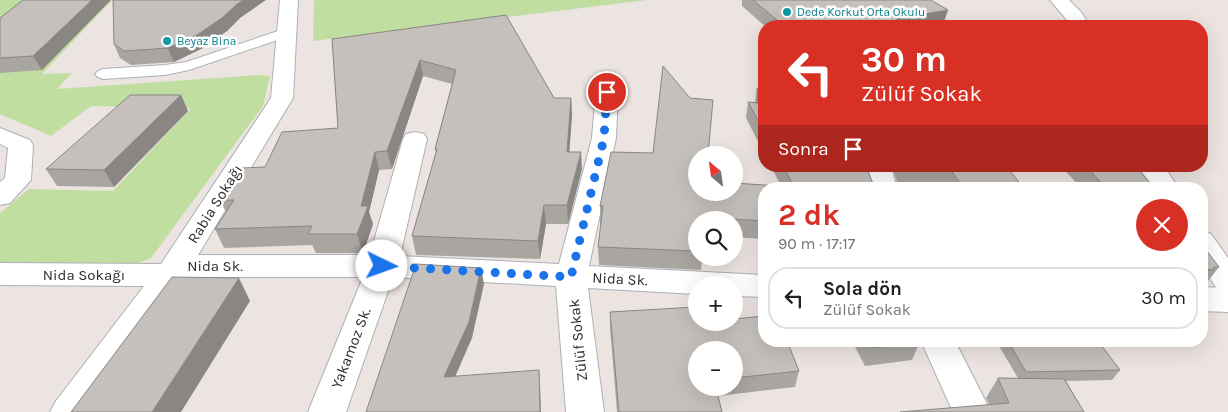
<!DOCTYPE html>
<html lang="tr">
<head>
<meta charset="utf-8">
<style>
	body { margin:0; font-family:Karla,sans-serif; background:#f6f6f6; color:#202124; height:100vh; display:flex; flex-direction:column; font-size:19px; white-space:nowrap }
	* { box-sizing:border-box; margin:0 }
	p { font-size:16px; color:#757577 }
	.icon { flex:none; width:28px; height:28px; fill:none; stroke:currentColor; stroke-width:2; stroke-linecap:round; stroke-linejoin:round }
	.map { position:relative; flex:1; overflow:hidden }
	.panel { position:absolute; left:758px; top:182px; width:450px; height:165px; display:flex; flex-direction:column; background:#fff; border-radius:20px; box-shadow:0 5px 20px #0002 }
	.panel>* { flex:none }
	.top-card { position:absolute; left:758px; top:20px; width:450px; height:152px; border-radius:20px; box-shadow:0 5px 20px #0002; background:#d93025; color:#fff; overflow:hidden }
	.needle { width:32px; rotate:331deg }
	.buttons { position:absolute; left:688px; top:146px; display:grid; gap:10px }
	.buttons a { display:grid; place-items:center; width:55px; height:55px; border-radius:50%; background:#fff; box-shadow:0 5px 20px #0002; font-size:25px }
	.pin { position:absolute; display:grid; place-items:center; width:42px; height:42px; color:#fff; margin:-21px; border:2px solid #fff; border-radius:50%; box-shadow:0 1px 5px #0007 }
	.me { position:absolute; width:55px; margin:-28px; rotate:93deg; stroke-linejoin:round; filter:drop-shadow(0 0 4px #0008) }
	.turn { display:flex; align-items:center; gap:18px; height:105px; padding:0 20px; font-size:22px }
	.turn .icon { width:65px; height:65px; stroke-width:2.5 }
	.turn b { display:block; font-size:35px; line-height:42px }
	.then { display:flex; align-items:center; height:48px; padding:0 20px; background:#0003; gap:10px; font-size:19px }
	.round { display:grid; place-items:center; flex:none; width:52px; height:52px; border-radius:26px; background:#f6f6f6 }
	.overview { display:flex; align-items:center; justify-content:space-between; height:85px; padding:0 20px }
	h1 { font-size:30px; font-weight:700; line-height:38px; color:#d93025 }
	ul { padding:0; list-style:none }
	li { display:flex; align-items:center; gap:15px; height:62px; margin:0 10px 8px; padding:0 10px; border:2px solid #e0e0e0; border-radius:20px }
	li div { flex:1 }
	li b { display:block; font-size:19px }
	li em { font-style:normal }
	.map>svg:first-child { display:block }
	.green { fill:#c1dea1 }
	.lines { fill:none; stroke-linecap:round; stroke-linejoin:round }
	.service-casing { stroke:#acb0b7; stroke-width:2 }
	.minor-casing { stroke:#acb0b7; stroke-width:2 }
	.tertiary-casing { stroke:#acb0b7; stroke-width:2 }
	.service { fill:#fff; fill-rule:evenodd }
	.minor { fill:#fff; fill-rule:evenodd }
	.tertiary { fill:#fff; fill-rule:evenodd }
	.wall { fill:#a9a5a1; fill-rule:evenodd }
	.shaded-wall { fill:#8a8683 }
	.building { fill:#c5c0bb; stroke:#8a8683 }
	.route { stroke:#1a73e8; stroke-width:9; stroke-dasharray:0 16.2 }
	.culture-dot { fill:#0f9aa8; stroke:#fff; stroke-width:2 }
	.labels { text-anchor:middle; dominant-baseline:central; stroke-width:5; stroke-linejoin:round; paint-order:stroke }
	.far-culture-label { font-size:12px; fill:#0d838f; stroke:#fff; text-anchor:start }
	.street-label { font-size:15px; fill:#2c2c2c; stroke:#fff }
</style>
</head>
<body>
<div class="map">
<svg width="1228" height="412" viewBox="0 0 1228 412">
	<rect width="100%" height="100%" fill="#ece4e0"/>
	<g class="green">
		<polygon points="0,0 112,0 42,74 72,73 57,89 258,75 270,76 263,106 151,258 128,267 0,264 0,213 29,189 113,191 191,108 91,106 51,136 0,114"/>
		<polygon points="314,0 647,0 313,41"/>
	</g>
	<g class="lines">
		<defs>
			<polygon id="service" points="287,28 292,29 294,32 292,35 189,70 165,75 103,79 98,77 95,74 98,71 103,69 165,65 186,62"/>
			<g id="minor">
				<polygon points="280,0 298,0 293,98 198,255 370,255 403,139 406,134 415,132 424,134 427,139 400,256 559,264 592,138 596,91 599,86 607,84 615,86 618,91 616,138 589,266 764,275 764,297 734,296 734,285 696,285 696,294 588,288 604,412 566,412 556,286 393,277 346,412 308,412 363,277 185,277 90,412 50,412 56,401 144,286 0,285 0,263 161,264 271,98"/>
				<polygon points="0,128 30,140 33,145 31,180 10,203 0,205 0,182 5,178 8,148 0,144"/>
				<polygon points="865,166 891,166 897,189 871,189"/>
				<polygon points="1201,287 1228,288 1228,312 1201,311"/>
				<polygon points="921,341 955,341 991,412 953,412"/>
			</g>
			<g id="tertiary">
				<polygon points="1050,0 1069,0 1081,12 1090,26 1072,26"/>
				<polygon points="1138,166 1164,166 1179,189 1153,189"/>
				<polygon points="1201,231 1211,234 1228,258 1228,292 1217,289 1201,264"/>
			</g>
		</defs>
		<use href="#service" class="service-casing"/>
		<use href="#minor" class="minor-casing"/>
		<use href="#tertiary" class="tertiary-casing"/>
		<use href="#service" class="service"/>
		<use href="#minor" class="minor"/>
		<use href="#tertiary" class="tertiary"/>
	</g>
	<g class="wall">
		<polygon points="23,0 42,70 0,73 0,18"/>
		<polygon points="742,0 931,0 943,25 934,26 765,26 742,6"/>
		<polygon points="506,15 554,98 571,98 572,115 569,152 582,169 568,224 546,224 540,259 416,255 412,236 436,153 435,149 452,84 423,76 392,169 379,170 369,212 373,224 363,253 316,253 312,245 224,248 215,229 226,212 220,200 265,167 338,128 332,39"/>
		<polygon points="240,18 227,31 203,48 174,62 131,65 120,58 114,44"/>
		<polygon points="757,88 764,89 764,153 746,118 748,102 755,102"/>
		<polygon points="181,95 188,111 114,187 57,186 46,169"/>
		<polygon points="771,166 871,166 869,173 875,189 764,189 764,239 734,237 734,220 696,220 696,258 702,258 701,270 599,265 598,247 601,224 600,224 600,206 696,192 781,186"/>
		<polygon points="892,166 1006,166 1022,186 1080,187 1061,166 1136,166 1155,189 945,189 942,184 897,182"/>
		<polygon points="1219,267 1205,285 1201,286 1201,269"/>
		<path d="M 610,312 L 696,322 L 799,371 L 795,387 L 718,396 L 722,412 L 617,412 L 610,327 ZM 734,350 L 734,388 L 696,388 Z"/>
		<polygon points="852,341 920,341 920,342 912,360 865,366"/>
		<polygon points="996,341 1098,341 1120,370 1112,380 1066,381 1084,412 989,404 986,398 998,378 1018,378"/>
	</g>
	<g class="shaded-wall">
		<polygon points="92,0 111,0 42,70 33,56"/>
		<polygon points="243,0 266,0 240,18 227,31 203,48 174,62 168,48"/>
		<polygon points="948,10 943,25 934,26 895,26 896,19"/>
		<polygon points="420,60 423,76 392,169 387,151"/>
		<polygon points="181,95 188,111 114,187 104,170"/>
		<polygon points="571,98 572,115 568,170 567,152"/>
		<polygon points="375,152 379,170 369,212 373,224 363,253 357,234 361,206"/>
		<polygon points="581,152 582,169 568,224 567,205"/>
		<polygon points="544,205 546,224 540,259 538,241"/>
		<polygon points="481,268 484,284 472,338 448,393 444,377"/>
		<polygon points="239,278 250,301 181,412 152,412"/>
		<polygon points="539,370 540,386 541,412 540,412"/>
	</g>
	<g class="building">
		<polygon points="23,0 92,0 33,56 0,58 0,18"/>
		<polygon points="113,0 243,0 236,5 222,18 197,35 168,48 124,51 114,44"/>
		<polygon points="753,0 931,0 948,10 896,19 908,26 784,26"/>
		<polygon points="506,15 554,98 571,98 567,152 581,152 567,205 544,205 538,241 412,236 437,149 435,149 456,70 420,60 387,151 375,152 361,206 368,206 357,234 308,234 312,226 215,229 234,200 220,200 242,168 265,167 282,132 338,128 332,39"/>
		<polygon points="663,66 690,98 713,100 708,155 696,155 696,192 734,192 734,183 794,187 783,166 866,166 875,189 764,189 764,221 701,217 701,220 696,220 696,251 598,247 603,206 600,206 611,152 653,153"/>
		<polygon points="757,88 764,89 764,131 748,102 758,103"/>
		<polygon points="130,95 181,95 104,170 46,169"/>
		<polygon points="940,166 1006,166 1022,186 1106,188 1086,166 1136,166 1155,189 964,189 949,167"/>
		<polygon points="1201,243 1219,267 1214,267 1213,270 1201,269"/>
		<polygon points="416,264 481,268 469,322 444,377 539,370 540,412 366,412"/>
		<polygon points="172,277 239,278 152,412 71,412"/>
		<polygon points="696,307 696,322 734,322 734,319 764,316 764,341 787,341 799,371 734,378 734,350 696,350 696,388 716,388 722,412 619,412 610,312"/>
		<polygon points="868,341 920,341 920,342 872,348"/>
		<polygon points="1008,341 1098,341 1120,370 1026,372"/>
		<polygon points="998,378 1064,379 1084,412 900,412 1009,403"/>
	</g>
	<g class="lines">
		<polyline class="route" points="382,266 571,277 604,138 607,92"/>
	</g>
	<g class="culture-dot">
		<circle cx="787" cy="12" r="5"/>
		<circle cx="167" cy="41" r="5"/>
	</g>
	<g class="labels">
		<g class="far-culture-label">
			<text x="797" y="12">Dede Korkut Orta Okulu</text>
			<text x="177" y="41">Beyaz Bina</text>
		</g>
		<g class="street-label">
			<text transform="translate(215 204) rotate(-58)">Rabia Sokağı</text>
			<text x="215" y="266">Nida Sk.</text>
			<text x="84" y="275">Nida Sokağı</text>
			<text transform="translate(620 279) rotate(3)">Nida Sk.</text>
			<text transform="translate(578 340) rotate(-96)">Zülüf Sokak</text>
			<text transform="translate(351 348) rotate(-69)">Yakamoz Sk.</text>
		</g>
	</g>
</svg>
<div class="buttons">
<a><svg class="needle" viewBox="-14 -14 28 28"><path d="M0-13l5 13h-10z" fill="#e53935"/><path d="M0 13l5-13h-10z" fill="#757577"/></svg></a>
<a><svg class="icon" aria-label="search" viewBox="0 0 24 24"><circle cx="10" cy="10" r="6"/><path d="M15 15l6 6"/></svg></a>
<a>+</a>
<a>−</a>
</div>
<div class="pin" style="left:607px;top:92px;background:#d93025"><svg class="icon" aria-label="arrive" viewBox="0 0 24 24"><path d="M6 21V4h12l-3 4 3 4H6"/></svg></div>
<svg class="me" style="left:382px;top:266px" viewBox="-20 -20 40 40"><circle r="19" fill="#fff"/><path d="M0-13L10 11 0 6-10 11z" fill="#1a73e8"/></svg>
<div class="top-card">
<div class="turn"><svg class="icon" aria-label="left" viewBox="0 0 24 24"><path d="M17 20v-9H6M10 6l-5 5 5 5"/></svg><div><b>30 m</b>Zülüf Sokak</div></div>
<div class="then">Sonra<svg class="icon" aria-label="arrive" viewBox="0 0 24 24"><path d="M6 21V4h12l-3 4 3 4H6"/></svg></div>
</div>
<section class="panel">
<div class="overview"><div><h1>2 dk</h1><p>90 m · 17:17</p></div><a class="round" style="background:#d93025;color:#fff"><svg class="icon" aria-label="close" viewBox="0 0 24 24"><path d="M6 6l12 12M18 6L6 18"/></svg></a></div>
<ul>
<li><svg class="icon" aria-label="left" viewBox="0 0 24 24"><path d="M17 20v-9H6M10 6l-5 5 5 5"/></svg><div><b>Sola dön</b><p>Zülüf Sokak</p></div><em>30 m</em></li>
</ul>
</section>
</div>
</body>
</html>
